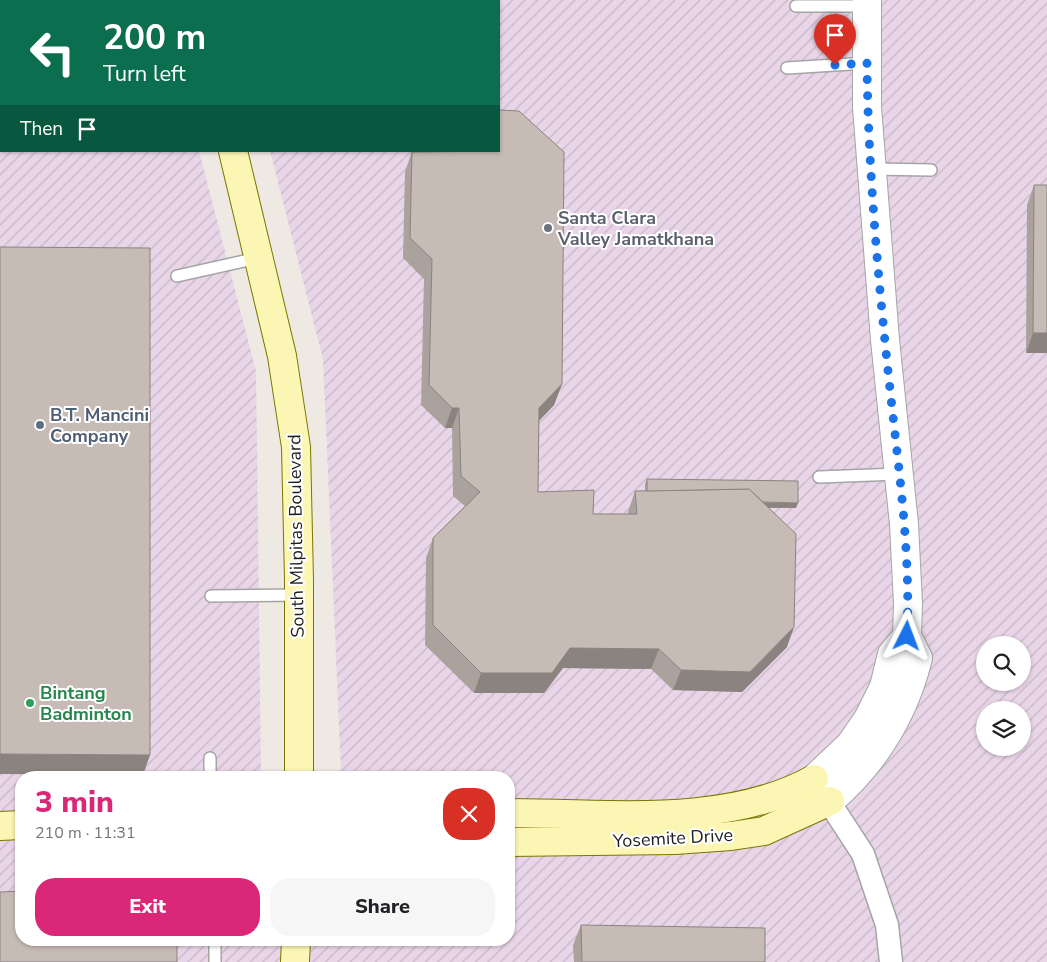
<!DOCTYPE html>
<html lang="en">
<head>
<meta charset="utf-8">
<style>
	body { margin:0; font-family:"Nunito Sans",sans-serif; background:#f6f6f6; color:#202124; height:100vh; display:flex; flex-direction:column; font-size:19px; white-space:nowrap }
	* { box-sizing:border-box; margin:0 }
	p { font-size:16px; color:#757577 }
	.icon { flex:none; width:28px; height:28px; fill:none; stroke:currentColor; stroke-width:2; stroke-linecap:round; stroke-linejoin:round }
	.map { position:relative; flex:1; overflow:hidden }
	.sheet { position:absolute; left:15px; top:771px; width:500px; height:175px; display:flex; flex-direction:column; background:#fff; border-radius:20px; box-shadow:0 1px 4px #0004 }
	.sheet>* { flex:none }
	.guide { position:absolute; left:0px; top:0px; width:500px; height:152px; box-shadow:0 1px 4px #0004; background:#0b6e4f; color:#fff; overflow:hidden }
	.buttons { position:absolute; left:976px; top:636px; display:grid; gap:10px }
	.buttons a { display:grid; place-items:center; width:55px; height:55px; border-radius:50%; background:#fff; box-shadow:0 1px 4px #0004; font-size:25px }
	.pin { position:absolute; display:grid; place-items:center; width:42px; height:42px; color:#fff; margin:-51px -21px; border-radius:50% 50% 50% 0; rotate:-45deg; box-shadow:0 0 5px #0007 }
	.pin .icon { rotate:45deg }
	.me { position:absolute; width:55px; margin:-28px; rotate:3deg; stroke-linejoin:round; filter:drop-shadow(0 0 4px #0008) }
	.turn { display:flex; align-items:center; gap:18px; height:105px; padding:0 20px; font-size:22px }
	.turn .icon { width:65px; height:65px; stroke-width:2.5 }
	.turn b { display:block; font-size:35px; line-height:42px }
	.then { display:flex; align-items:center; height:48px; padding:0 20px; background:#0003; gap:10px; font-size:19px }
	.round { display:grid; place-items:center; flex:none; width:52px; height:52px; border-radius:20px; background:#f6f6f6 }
	.head { display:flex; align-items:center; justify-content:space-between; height:85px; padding:0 20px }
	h1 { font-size:30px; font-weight:800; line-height:38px; color:#db2777 }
	.action { display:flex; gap:10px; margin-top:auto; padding:10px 20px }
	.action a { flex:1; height:58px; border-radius:20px; background:#db2777; color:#fff; font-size:20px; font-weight:800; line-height:58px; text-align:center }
	.action a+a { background:#f6f6f6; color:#202124 }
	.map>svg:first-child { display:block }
	.industrial { fill:url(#industrial-furrows); fill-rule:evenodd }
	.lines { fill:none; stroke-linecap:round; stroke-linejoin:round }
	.service-casing { stroke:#a5a5a5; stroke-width:14 }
	.minor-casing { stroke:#a5a5a5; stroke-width:25 }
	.tertiary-casing { stroke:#a5a5a5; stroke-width:30 }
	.secondary-casing { stroke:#797600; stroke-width:30 }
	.service { stroke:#fff; stroke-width:11 }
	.minor { stroke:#fff; stroke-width:22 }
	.tertiary { stroke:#fff; stroke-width:28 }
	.secondary { stroke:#fcf6b4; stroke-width:28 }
	.wall { fill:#aba19d }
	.shaded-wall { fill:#8b837f }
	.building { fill:#c7bbb6; stroke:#8b837f }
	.route { stroke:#1a73e8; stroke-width:9; stroke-dasharray:0 16.2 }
	.worship-dot { fill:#6b7280; stroke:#fff; stroke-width:2 }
	.service-dot { fill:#5c6f8a; stroke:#fff; stroke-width:2 }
	.leisure-dot { fill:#2e9e5b; stroke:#fff; stroke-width:2 }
	.labels { text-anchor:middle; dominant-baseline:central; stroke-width:4; stroke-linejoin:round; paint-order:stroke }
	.worship-label { font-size:18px; font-weight:bold; fill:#5b616d; stroke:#fff; text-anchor:start }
	.service-label { font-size:18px; font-weight:bold; fill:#4e5e75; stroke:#fff; text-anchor:start }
	.street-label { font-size:18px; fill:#1e1e1e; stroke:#fff }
	.leisure-label { font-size:18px; font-weight:bold; fill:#27864d; stroke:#fff; text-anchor:start }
</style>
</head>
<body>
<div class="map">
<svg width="1047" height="962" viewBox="0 0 1047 962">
	<defs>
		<pattern id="industrial-furrows" width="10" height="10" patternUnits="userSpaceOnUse" patternTransform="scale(1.25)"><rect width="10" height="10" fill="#e9d5e8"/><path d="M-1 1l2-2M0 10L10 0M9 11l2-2" fill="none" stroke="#c7b6c7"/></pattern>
	</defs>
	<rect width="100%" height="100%" fill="#efe9e3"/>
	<path class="industrial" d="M 0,0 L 160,0 L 1,1 L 1,151 L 199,151 L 256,371 L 261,777 L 21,778 L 21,940 L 509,940 L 509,778 L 315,777 L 341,770 L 323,359 L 270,151 L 499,151 L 499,1 L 230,0 L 1047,0 L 1047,962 L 0,962 ZM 985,645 L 1022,645 L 1022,682 L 985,682 ZM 985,710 L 1022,710 L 1022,748 L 985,748 Z"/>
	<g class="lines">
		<defs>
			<g id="service">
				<polyline points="796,6 867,6"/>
				<polyline points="787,68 867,63"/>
				<polyline points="872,169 931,170"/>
				<polyline points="177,276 258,258"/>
				<polyline points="819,477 899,474"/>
				<polyline points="211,596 299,595"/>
				<polyline points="210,778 210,758"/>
				<polyline points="215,940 215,962"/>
			</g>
			<polyline id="minor" points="820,788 863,854 887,925 891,962"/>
			<g id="tertiary">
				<polyline points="814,779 850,745 868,719 884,687 892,654 907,636"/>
				<path d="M 830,801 C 874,763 904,715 918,658 L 907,636 L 908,604 L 904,524 L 885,340 L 867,107 L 867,0"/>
			</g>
			<g id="secondary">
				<polyline points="193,0 193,1"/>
				<polyline points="233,151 282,356 296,447 299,580 299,778"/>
				<path d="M 509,813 C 606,813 726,828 814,779"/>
				<polyline points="0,826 21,825"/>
				<polyline points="509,842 675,840 731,836 764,831 830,801"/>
				<polyline points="295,962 296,940"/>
			</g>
		</defs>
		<use href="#service" class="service-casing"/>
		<use href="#minor" class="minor-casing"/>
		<use href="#tertiary" class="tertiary-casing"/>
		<use href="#secondary" class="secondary-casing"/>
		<use href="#service" class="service"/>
		<use href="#minor" class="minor"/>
		<use href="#tertiary" class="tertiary"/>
		<use href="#secondary" class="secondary"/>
	</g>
	<g class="wall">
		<polygon points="412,151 562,384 554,405 539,421 538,492 593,514 628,514 628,512 635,491 645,491 645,484 647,479 796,508 768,508 787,647 742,692 673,690 651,669 563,668 544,693 474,693 425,645 426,558 433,538 465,506 453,496 452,428 445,428 421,405 424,279 403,258 405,172"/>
		<polygon points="1034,185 1047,185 1047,353 1026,353 1027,205"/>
		<polygon points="581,925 765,962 574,962 573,945"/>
	</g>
	<g class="shaded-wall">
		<polygon points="359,0 377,0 372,1 354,1"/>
		<polygon points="0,91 1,91 1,109 0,110"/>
		<polygon points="1033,333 1047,333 1047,353 1026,353"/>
		<polygon points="562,384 554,405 532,428 539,408"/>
		<polygon points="452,408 459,408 452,428 445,428"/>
		<polygon points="647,501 798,503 796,508 645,506"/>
		<polygon points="794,627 787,647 742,692 673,690 681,670"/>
		<polygon points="570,648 659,649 651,669 563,668 544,693 474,693 481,673"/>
		<polygon points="0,754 150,755 143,775 0,774"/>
	</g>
	<g class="building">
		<polygon points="0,0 32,0 32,1 1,1 1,91 0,91"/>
		<polygon points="317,0 359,0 354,1 318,1"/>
		<polygon points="499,110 519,111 564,152 562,384 539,408 538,492 594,490 593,514 637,514 635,491 749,489 796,534 794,627 750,672 681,670 659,649 570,648 552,673 481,673 433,625 433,538 480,492 461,476 459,408 452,408 429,385 432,259 410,238 412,152 499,151"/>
		<polygon points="1034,185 1047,185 1047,333 1033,333"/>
		<polygon points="0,247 150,248 150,755 0,754"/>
		<polygon points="647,479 798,481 798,503 763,502 749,489 647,491"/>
		<polygon points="21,891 21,940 177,940 177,962 0,962 0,892"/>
		<polygon points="581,925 765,928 765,962 582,962"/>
	</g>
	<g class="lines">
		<path class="route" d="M 835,65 L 867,63 C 868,166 878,277 889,380 C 898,465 911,551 907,636"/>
	</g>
	<circle class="worship-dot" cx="548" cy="228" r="5"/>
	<circle class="service-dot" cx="40" cy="425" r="5"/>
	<circle class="leisure-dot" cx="30" cy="703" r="5"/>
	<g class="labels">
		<g class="worship-label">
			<text x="558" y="218">Santa Clara<tspan x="558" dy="21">Valley Jamatkhana</tspan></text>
		</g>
		<g class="service-label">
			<text x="50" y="415">B.T. Mancini<tspan x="50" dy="21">Company</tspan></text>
		</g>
		<g class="street-label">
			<text transform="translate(296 536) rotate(-91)">South Milpitas Boulevard</text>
			<text transform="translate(673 838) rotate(-3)">Yosemite Drive</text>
		</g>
		<g class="leisure-label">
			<text x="40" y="693">Bintang<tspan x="40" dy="21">Badminton</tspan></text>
		</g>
	</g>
</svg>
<div class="buttons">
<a><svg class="icon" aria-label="search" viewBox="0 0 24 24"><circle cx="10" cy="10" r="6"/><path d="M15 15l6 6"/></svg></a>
<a><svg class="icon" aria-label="layers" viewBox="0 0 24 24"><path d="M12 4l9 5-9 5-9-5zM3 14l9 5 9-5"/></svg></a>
</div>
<div class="pin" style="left:835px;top:65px;background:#d93025"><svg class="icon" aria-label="arrive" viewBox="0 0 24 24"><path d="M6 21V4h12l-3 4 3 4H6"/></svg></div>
<svg class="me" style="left:907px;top:636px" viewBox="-20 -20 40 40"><path d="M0-17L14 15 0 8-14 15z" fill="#1a73e8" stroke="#fff" stroke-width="4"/></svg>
<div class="guide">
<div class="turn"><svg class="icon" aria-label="left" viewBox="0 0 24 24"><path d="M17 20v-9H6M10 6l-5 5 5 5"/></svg><div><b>200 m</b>Turn left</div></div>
<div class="then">Then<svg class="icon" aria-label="arrive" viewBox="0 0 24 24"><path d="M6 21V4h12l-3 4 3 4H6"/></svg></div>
</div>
<section class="sheet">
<div class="head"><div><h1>3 min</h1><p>210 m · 11:31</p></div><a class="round" style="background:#d93025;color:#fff"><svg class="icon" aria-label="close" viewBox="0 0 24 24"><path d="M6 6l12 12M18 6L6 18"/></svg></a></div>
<div class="action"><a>Exit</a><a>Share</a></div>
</section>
</div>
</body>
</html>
